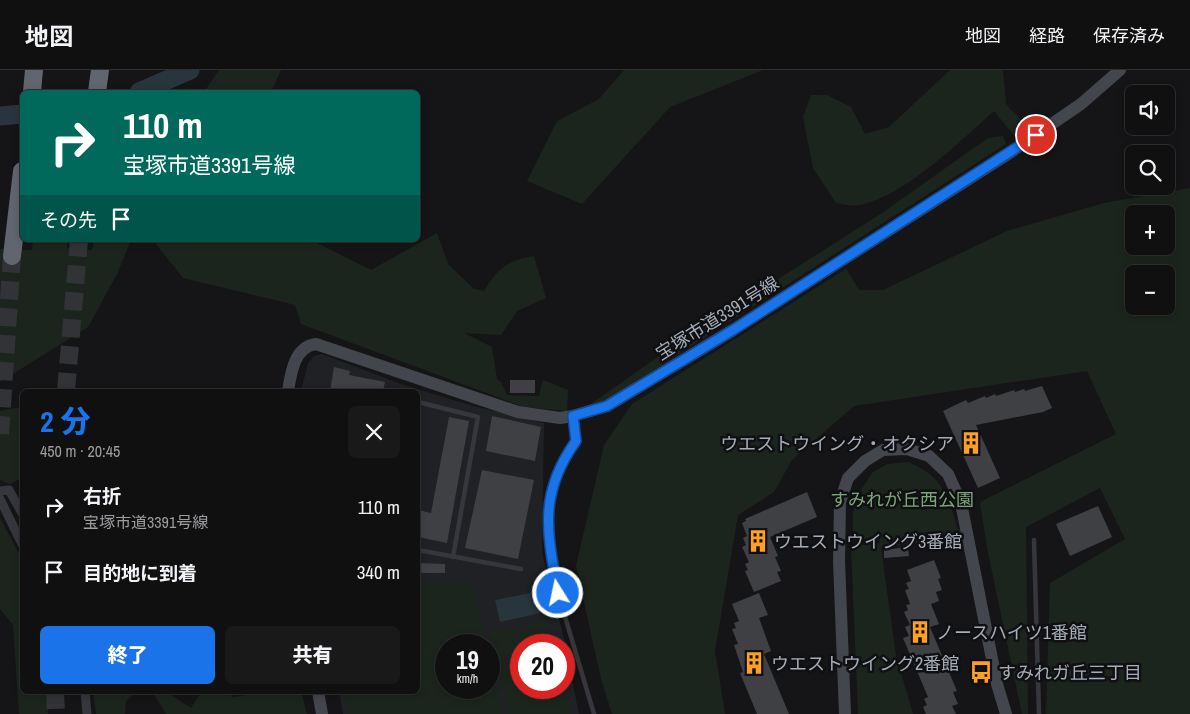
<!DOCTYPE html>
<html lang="ja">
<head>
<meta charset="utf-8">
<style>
	body { margin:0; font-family:"Archivo Narrow","Noto Sans JP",sans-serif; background:#19191a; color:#f1f3f6; height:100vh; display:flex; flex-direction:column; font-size:19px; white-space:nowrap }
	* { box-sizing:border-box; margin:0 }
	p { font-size:16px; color:#9c9d9f }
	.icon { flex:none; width:28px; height:28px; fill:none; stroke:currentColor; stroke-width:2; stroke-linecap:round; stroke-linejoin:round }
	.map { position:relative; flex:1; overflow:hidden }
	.details { position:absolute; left:20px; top:319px; width:400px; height:305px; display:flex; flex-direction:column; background:#101011; border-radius:8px; box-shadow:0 2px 8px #0003,0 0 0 1px #303031 }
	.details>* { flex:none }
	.hud { position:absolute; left:20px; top:20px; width:400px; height:152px; border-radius:8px; box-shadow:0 2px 8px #0003,0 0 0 1px #303031; background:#00695c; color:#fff; overflow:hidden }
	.controls { position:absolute; left:1125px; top:15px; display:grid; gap:10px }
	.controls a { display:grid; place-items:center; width:50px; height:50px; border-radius:8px; background:#101011; box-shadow:0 2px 8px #0003,0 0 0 1px #303031; font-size:25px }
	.speed { position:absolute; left:435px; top:564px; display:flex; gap:10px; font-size:25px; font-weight:700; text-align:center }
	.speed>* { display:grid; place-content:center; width:65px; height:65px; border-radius:50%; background:#101011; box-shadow:0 2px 8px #0003,0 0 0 1px #303031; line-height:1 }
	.speed small { font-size:12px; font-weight:400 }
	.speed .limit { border:8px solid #d22; background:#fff; color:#111 }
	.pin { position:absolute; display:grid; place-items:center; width:42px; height:42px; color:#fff; margin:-21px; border:2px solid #fff; border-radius:50%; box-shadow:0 1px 5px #0007 }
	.me { position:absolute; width:55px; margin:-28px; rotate:350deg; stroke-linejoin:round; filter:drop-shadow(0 0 4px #0008) }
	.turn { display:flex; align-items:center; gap:18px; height:105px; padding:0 20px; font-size:22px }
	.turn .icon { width:65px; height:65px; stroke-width:2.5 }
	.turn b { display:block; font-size:35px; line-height:42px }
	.then { display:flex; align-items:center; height:48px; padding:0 20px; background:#0003; gap:10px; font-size:19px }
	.round { display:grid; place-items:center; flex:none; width:52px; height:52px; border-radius:8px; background:#19191a }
	.summary { display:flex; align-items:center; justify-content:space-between; height:85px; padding:0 20px }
	h1 { font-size:30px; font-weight:800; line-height:38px; color:#1a73e8 }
	.button { display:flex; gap:10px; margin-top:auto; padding:10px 20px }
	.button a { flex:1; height:58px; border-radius:8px; background:#1a73e8; color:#fff; font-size:20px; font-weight:800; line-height:58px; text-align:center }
	.button a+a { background:#19191a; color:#f1f3f6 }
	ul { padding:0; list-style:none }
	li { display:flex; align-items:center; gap:15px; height:65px; padding:0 20px }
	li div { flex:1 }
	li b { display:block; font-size:19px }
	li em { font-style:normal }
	header { display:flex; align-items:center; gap:30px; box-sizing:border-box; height:70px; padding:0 25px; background:#101011; border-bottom:1px solid #303031 }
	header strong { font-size:24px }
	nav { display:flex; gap:28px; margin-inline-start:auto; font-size:18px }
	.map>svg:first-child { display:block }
	.built { fill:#202124; fill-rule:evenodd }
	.green { fill:#1c251d; fill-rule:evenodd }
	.water { fill:#29353c }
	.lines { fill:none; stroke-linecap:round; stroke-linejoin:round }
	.river { stroke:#29353c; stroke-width:19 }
	.building { fill:#3e4044 }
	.highway-tunnel { stroke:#323337; stroke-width:18; stroke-dasharray:18 9; stroke-linecap:butt }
	.lane { stroke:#35373c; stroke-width:4.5 }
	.street { stroke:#35373c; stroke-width:9 }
	.secondary { stroke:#43464c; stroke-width:12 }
	.highway { stroke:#61656e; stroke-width:18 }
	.route-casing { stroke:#114b97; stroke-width:12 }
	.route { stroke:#1a73e8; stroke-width:9 }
	.labels { text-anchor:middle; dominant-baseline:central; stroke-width:5; stroke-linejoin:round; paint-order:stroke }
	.street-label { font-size:18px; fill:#a5adb8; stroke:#101012 }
	.poi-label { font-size:18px; fill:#a5adb8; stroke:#101012; text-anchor:start }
	.park-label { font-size:18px; fill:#7ca57a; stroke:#101012 }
</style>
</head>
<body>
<header>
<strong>地図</strong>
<nav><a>地図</a><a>経路</a><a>保存済み</a></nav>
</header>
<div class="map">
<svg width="1190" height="644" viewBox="0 0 1190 644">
	<rect width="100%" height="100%" fill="#151517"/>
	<path class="built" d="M 322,284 L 401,314 L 473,336 L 544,353 L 542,483 L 570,592 L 571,605 L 579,644 L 343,644 L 339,621 L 418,621 L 418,321 L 301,321 L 308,293 L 314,286 ZM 446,575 L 489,575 L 489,618 L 446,618 ZM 521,575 L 564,575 L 564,618 L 521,618 Z"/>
	<g class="green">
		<polygon points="219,0 281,0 271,22 204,22"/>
		<polygon points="624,0 763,0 670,37 582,134 527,111 557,51 599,29"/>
		<path d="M 950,0 L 1003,0 L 1006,34 L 1021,50 L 1041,48 L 1016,68 L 994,41 C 960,71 904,127 859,135 C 852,137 843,134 836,133 L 813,98 L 803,47 L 811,25 L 827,25 L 851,37 L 865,64 L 889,57 Z"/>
		<polygon points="1003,66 1006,74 612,327 588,336 676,274 882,143 988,68"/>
		<path d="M 1190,118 L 1190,644 L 1046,644 L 1050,513 L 1125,469 L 1100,418 L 1026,457 L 1028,644 L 1022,644 L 987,478 L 980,432 L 1116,364 L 1087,301 L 854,336 L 792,390 L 774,422 L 738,445 L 715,581 L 725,644 L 612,644 L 601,609 L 576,496 L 604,375 L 632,334 L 846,199 L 859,220 L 883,220 L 1007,161 L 1104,133 ZM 1134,144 L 1166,144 L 1166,176 L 1134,176 ZM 1134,204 L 1166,204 L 1166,236 L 1134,236 Z"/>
		<path d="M 437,163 L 448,194 L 474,219 L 484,221 C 499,198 506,191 534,186 L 546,228 L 517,241 L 501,265 L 464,263 L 492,277 L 497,309 L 501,312 L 507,325 L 539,326 L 543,310 L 568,320 L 567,341 L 524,337 L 301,254 L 295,235 L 183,208 L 156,174 L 158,170 L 311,170 L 371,200 Z"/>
		<polygon points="33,170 67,170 67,178 92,180 94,170 131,170 117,204 88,257 0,312 0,179 32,180"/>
		<polygon points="21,337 22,408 10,414 0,410 0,341"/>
		<path d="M 908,392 C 941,405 949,426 957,458 L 960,459 L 962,466 L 957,468 L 881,478 L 896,586 L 913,644 L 858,644 L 851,476 L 880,473 L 879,467 L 853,470 L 853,442 L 861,420 L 873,402 L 888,394 Z"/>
		<polygon points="0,448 22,489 22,621 48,621 48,644 19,644 13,555 0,539"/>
		<polygon points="418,512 473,513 487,575 446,575 446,618 489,618 489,581 504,644 349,644 345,621 418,621"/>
		<polygon points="545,551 552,575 521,575 521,618 564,617 571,644 509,644 489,563"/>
		<polygon points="93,621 137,621 126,631 125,644 96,644"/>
		<polygon points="157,621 165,621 191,638 202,621 227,621 233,627 272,621 301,621 307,644 166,644 153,623"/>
	</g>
	<polygon class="water" points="535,522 540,543 500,552 495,530"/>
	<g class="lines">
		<g class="river">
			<polyline points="139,22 190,0"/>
			<polyline points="0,46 22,44"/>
		</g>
	</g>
	<g class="building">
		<polygon points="334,297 350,301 349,305 385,312 383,321 362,321 347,318 346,321 330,321"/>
		<rect x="510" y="310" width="25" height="13"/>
		<polygon points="1042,316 1052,338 1043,342 976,355 1000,408 978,418 943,341 966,330 968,333 985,326 986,328 995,324 996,326 1014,320 1015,322 1024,319 1025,321"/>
		<polygon points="492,346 541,357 535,391 486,381"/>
		<polygon points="449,347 469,351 447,473 418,467 418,440 431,443"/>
		<polygon points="482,400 534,410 518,489 465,478"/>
		<polygon points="807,422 817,447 770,467 778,486 775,487 781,501 777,502 781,511 754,522 745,501 748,500 745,494 749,492 742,477 746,475 743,468 747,466 742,453 746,451 745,449"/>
		<polygon points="1098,436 1112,467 1070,486 1056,454"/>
		<polygon points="908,477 909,486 884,488 884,480"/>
		<polygon points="934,490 941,508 938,509 942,520 936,522 939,531 931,534 939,554 930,557 957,621 953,622 958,634 952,636 956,644 926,644 923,637 927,635 924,629 928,627 903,568 909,566 905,557 910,555 904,542 908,540 906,535 910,534 905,520 909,519 906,513 911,511 907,500"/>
		<polygon points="418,493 445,494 445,503 418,503"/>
		<polygon points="759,523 768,545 759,548 771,581 764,584 789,644 757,644 740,603 743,602 734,575 738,574 732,559 736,558 734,553 739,551 732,534"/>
	</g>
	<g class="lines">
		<g class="highway-tunnel">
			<polyline points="66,321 79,170"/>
			<polyline points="0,364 12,186"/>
			<polyline points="55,621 56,644"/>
		</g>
		<g class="lane">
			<polyline points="418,332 478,347 453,487"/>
			<polyline points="573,349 576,371 562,391 548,435 547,460 558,523 594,644"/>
			<polyline points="1034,470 1039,644"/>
			<polyline points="418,480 521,499"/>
		</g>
		<g class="street">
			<polyline points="0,421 9,420 22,443"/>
			<polyline points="0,429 22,474"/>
			<polyline points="85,621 87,644"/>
		</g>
		<g class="secondary">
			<path d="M 288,321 C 291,303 294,277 316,274 L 518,342 L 560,348 L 573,346 L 607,336 L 733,260 L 1005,86 L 1081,34 L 1120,0"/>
			<polyline points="318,621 322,644"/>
			<polyline points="845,644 839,491 840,432 848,408 865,391 883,380 907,379 929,386 948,404 961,433 997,614 1006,644"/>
		</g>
		<g class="highway">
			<polyline points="32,22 34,0"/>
			<polyline points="97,22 100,0"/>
			<polyline points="12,186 22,101"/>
		</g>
	</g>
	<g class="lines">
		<defs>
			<path id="route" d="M 558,523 C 547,462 538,424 576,371 L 573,346 L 607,336 L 733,260 L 1036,65"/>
		</defs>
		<use href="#route" class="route-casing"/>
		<use href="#route" class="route"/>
	</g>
	<defs>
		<symbol id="building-bare" viewBox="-9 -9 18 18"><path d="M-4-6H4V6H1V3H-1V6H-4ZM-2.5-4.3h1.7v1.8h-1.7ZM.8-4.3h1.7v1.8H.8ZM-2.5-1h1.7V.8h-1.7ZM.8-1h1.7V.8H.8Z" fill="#ffa024" stroke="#101012" stroke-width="2.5" paint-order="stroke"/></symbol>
		<symbol id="bus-bare" viewBox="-9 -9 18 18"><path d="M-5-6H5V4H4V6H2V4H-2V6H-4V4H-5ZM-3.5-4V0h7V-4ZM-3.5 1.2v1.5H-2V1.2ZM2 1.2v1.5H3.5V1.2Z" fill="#ffa024" stroke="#101012" stroke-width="2.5" paint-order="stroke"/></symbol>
	</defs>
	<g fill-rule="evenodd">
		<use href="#building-bare" x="955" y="357" width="32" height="32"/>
		<use href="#building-bare" x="742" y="455" width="32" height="32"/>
		<use href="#building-bare" x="904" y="546" width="32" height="32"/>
		<use href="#building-bare" x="738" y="577" width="32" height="32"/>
		<use href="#bus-bare" x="965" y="586" width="32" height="32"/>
	</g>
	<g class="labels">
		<g class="street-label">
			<text transform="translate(717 248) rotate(-32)">宝塚市道3391号線</text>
		</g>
		<g class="poi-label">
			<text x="954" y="373" text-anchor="end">ウエストウイング・オクシア</text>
			<text x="774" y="471">ウエストウイング3番館</text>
			<text x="936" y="562">ノースハイツ1番館</text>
			<text x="771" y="593">ウエストウイング2番館</text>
			<text x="998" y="602">すみれガ丘三丁目</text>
		</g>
		<g class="park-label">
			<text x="902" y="429">すみれが丘西公園</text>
		</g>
	</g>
</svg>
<div class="controls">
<a><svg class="icon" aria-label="sound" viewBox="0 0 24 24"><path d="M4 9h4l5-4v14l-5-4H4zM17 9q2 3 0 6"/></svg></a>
<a><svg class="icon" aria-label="search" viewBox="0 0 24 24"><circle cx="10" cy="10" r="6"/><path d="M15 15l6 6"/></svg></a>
<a>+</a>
<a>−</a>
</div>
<div class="speed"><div>19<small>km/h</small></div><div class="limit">20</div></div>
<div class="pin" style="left:1036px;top:65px;background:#d93025"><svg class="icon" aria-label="arrive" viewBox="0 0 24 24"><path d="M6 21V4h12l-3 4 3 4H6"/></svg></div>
<svg class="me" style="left:558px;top:523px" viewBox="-20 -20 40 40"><circle r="17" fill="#1a73e8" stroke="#fff" stroke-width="3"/><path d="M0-11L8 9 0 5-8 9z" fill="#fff"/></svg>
<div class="hud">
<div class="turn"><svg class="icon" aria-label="right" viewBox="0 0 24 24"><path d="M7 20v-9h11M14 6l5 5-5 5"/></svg><div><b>110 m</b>宝塚市道3391号線</div></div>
<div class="then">その先<svg class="icon" aria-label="arrive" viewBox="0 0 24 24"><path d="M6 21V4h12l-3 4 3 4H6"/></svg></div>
</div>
<section class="details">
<div class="summary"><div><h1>2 分</h1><p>450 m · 20:45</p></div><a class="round"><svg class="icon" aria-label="close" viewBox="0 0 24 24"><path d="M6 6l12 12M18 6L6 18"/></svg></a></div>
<ul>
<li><svg class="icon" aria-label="right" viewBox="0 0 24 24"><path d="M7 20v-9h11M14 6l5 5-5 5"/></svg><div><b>右折</b><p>宝塚市道3391号線</p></div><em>110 m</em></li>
<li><svg class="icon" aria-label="arrive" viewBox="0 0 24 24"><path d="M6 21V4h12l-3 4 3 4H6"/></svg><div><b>目的地に到着</b></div><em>340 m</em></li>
</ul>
<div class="button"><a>終了</a><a>共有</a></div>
</section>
</div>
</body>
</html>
